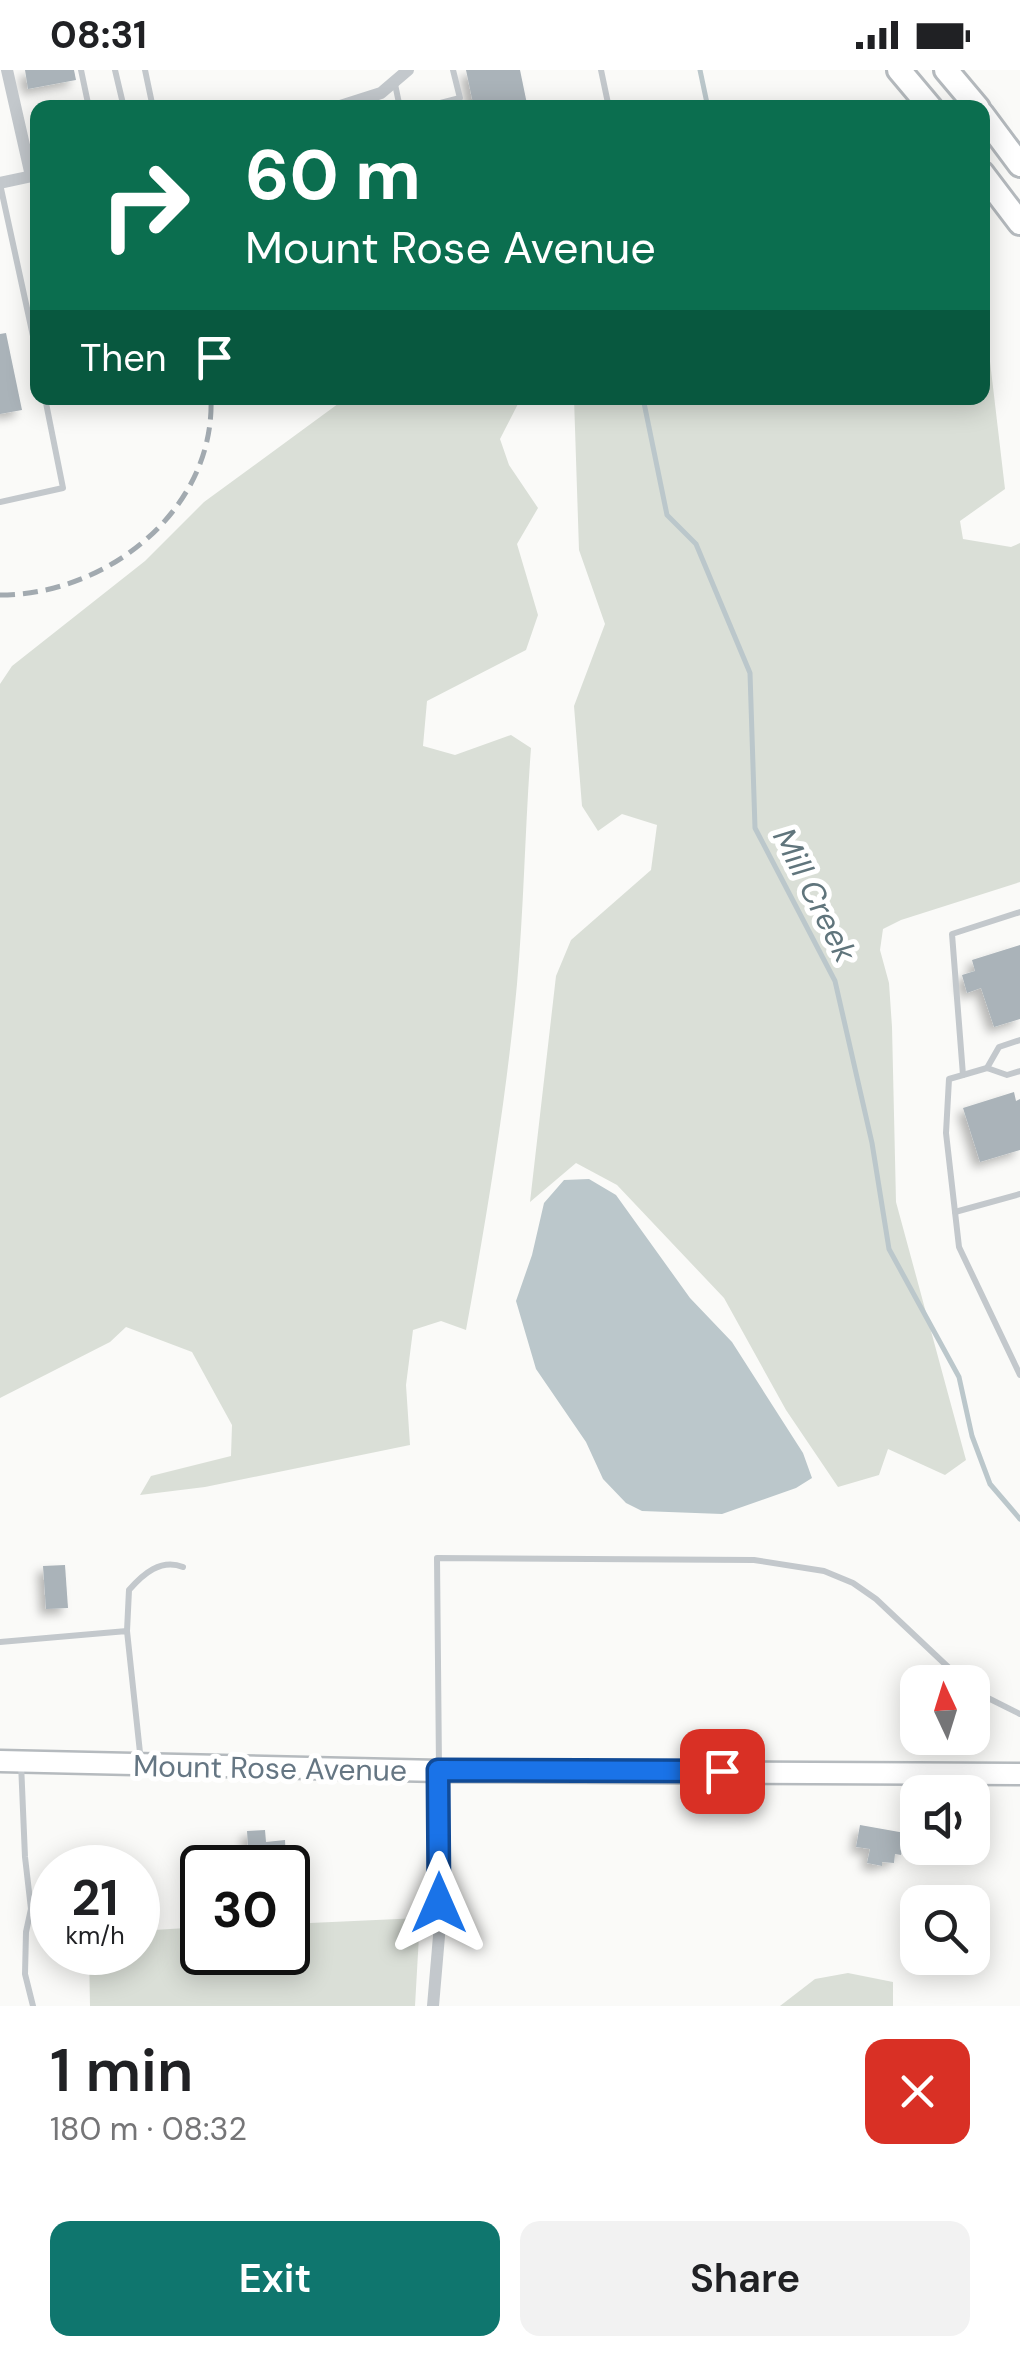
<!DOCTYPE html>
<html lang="en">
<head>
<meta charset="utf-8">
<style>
	body { margin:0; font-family:"DM Sans",sans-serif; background:#f2f2f2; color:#202124; height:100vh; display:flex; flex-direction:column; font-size:38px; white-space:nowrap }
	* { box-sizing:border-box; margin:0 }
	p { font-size:32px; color:#757577 }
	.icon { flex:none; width:55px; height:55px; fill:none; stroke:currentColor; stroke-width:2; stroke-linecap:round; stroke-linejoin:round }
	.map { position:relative; height:1936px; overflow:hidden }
	.side { display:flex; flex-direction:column; background:#fff; flex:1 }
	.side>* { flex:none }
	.banner { position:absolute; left:30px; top:30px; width:960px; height:305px; border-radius:20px; box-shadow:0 5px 25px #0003; background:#0b6e4f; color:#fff; overflow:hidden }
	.needle { width:65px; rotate:356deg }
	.buttons { position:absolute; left:900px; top:1595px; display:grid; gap:20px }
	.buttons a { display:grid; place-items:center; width:90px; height:90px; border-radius:20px; background:#fff; box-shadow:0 5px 25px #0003; font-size:50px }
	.speed { position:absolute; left:30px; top:1775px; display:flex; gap:20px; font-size:50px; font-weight:700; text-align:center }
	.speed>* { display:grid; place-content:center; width:130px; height:130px; border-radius:50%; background:#fff; box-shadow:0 5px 25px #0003; line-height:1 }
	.speed small { font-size:25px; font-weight:400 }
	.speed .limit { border:5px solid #111; border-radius:15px; background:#fff; color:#111 }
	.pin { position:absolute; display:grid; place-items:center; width:85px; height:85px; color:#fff; margin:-42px; border-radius:20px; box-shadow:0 5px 15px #0006 }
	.me { position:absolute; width:110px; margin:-55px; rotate:0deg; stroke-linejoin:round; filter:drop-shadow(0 0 8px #0008) }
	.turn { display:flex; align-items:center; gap:35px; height:210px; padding:0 50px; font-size:45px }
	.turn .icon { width:130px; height:130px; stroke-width:2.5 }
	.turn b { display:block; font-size:70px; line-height:85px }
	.then { display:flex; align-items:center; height:95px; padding:0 50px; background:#0003; gap:20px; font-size:38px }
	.round { display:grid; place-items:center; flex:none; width:105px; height:105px; border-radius:20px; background:#f2f2f2 }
	.summary { display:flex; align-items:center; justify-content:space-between; height:170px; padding:0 50px }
	h1 { font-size:60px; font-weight:600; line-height:75px }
	.cta { display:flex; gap:20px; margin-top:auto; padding:20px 50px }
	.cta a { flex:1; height:115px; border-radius:20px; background:#0f766e; color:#fff; font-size:40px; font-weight:600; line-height:115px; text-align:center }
	.cta a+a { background:#f2f2f2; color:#202124 }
	.status { display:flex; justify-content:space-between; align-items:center; height:70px; padding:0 50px; background:#fff; direction:ltr }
	.status svg { height:28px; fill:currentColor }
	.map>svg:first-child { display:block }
	.green { fill:#dadfd7 }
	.water { fill:#bbc7cb }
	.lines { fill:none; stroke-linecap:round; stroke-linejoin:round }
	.stream { stroke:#bbc7cb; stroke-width:5 }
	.building { fill:#aab3b9; filter:url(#shadow) }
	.primary-casing { stroke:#b5babe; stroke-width:25 }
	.highway-casing { stroke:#b4b9bd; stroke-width:28 }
	.lane { stroke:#c3c8cc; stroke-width:6 }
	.street { stroke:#c3c8cc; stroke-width:12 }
	.primary { stroke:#fff; stroke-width:20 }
	.highway { stroke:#fff; stroke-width:22 }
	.rail { stroke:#a2aab0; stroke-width:5; stroke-dasharray:15 8; stroke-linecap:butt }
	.route-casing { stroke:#114b97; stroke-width:25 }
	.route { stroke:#1a73e8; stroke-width:18 }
	.labels { text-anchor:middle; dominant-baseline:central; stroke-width:10; stroke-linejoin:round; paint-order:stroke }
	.street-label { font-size:30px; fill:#657683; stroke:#fff }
	.water-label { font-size:32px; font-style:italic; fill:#60757c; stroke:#fff }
</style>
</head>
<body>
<div class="status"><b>08:31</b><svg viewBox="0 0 49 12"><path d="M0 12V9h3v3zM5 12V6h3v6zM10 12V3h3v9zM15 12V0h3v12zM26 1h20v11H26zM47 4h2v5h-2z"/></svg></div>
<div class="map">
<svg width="1020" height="1936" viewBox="0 0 1020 1936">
	<defs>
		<filter id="shadow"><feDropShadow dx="-6" dy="6" stdDeviation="5" flood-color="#0004"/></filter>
	</defs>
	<rect width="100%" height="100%" fill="#fafaf8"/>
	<g class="green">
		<polygon points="983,274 989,283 1005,419 960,451 963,469 1011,477 1020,473 1020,812 901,850 883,859 880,880 889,913 892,957 896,1132 966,1390 945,1405 888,1379 879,1405 838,1417 786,1340 724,1228 617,1115 576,1093 530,1132 556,906 571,870 651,800 657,755 622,744 598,761 582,736 574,636 605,554 579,480 574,328 982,328"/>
		<path d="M 346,328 L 521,328 L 500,369 L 509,395 L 538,438 L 517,474 L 538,545 L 526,580 L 427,631 L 423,676 L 455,685 L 511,665 L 531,678 C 525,757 524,836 517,914 C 506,1031 487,1145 466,1260 L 441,1251 L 413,1260 L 406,1315 L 410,1375 L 205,1417 L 140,1425 L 151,1406 L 231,1386 L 232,1355 L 192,1282 L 126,1257 L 110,1272 L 0,1328 L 0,614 L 12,596 L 145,491 L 204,432 Z"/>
		<polygon points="420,1848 415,1936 90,1936 89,1883 138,1882 138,1861 202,1857 202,1882 288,1882 288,1854"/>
		<polygon points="848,1903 893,1912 893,1936 780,1936 815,1909"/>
	</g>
	<polygon class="water" points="589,1109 616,1125 690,1228 732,1272 803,1383 812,1408 796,1418 722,1444 642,1441 626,1433 603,1409 586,1372 536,1299 516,1231 532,1185 544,1133 564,1110"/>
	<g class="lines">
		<g class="stream">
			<polyline points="700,0 708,38"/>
			<polyline points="643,328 667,445 696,474 750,603 755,758 835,911 872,1073 889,1179 959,1307 972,1366 990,1414 1020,1449"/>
		</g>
	</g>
	<g class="building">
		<polygon points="25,0 74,0 76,10 28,19"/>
		<polygon points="466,0 520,0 527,34 474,38"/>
		<polygon points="6,263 22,340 0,344 0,264"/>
		<polygon points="1020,875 1020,949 994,957 981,918 967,923 962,905 975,901 972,890"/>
		<polygon points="1014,1022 1016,1031 1020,1029 1020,1080 980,1092 963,1038"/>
		<polygon points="65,1495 68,1538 46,1539 43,1496"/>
		<polygon points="860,1755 905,1763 901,1785 895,1784 894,1793 882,1792 882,1796 867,1793 870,1779 856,1777"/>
		<polygon points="265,1760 266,1772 285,1770 286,1790 249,1792 247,1761"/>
	</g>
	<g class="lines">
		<defs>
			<polyline id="primary" points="0,1691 439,1701 1020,1704"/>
			<g id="highway">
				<polyline points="899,0 931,38"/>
				<polyline points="946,0 978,38"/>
				<polyline points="982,44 1020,95"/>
				<polyline points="982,103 1020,153"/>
			</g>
		</defs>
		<use href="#primary" class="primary-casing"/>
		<use href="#highway" class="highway-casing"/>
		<g class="lane">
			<polyline points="81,0 89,38"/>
			<polyline points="115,0 124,38"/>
			<polyline points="145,0 153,38"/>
			<polyline points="601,0 609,38"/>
			<polyline points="395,14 400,38"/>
			<polyline points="421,38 460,28 453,0"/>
			<polyline points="0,114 38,289"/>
			<polyline points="0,432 63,418 45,328"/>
			<polyline points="1020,842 952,864 963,1005 949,1009 946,1063 959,1177 1020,1305"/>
			<polyline points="987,998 999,977 1020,970"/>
			<polyline points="963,1005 987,998 1007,1005 1020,1001"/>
			<polyline points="955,1142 1020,1124"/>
			<path d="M 127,1561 L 129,1520 C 143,1504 161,1488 183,1497"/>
			<polyline points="0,1572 127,1561 141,1692"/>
			<polyline points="972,1620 1020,1644"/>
			<polyline points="21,1693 25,1787 31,1839 26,1862 25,1904 33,1936"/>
			<polyline points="439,1698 437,1488 754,1490 824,1501 853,1513 876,1529 964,1612"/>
		</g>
		<g class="street">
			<polyline points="7,0 31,106"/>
			<polyline points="334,38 381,23 408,0"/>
			<polyline points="0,113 37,105"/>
			<polyline points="433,1936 439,1866 439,1701"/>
		</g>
		<use href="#primary" class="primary"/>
		<use href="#highway" class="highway"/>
		<path class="rail" d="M 0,525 C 107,525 215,440 211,328"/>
	</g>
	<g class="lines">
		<defs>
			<polyline id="route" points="439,1833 438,1700 722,1701"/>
		</defs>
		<use href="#route" class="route-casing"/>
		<use href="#route" class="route"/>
	</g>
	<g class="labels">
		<g class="street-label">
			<text transform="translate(270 1698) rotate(1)">Mount Rose Avenue</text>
		</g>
		<g class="water-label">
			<text transform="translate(815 825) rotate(63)">Mill Creek</text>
		</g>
	</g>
</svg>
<div class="buttons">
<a><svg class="needle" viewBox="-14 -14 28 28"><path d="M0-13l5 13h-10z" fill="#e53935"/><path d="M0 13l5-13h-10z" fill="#757577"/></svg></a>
<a><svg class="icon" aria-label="sound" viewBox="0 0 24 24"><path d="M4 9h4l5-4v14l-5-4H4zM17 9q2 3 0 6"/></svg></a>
<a><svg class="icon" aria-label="search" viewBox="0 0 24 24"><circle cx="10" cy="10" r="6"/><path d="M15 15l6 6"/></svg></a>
</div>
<div class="speed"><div>21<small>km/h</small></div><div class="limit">30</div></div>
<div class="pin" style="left:722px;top:1701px;background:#d93025"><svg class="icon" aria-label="arrive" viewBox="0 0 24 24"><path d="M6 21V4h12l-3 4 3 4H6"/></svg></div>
<svg class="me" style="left:439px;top:1833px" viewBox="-20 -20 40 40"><path d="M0-17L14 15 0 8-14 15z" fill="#1a73e8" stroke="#fff" stroke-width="4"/></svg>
<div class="banner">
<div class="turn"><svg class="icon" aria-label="right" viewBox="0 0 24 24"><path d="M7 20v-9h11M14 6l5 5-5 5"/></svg><div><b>60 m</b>Mount Rose Avenue</div></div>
<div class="then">Then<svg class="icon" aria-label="arrive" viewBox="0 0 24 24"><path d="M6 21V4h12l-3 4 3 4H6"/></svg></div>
</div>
</div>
<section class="side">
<div class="summary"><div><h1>1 min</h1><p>180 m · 08:32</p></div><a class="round" style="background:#d93025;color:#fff"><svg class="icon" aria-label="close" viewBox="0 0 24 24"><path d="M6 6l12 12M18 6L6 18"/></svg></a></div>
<div class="cta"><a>Exit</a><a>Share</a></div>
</section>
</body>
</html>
